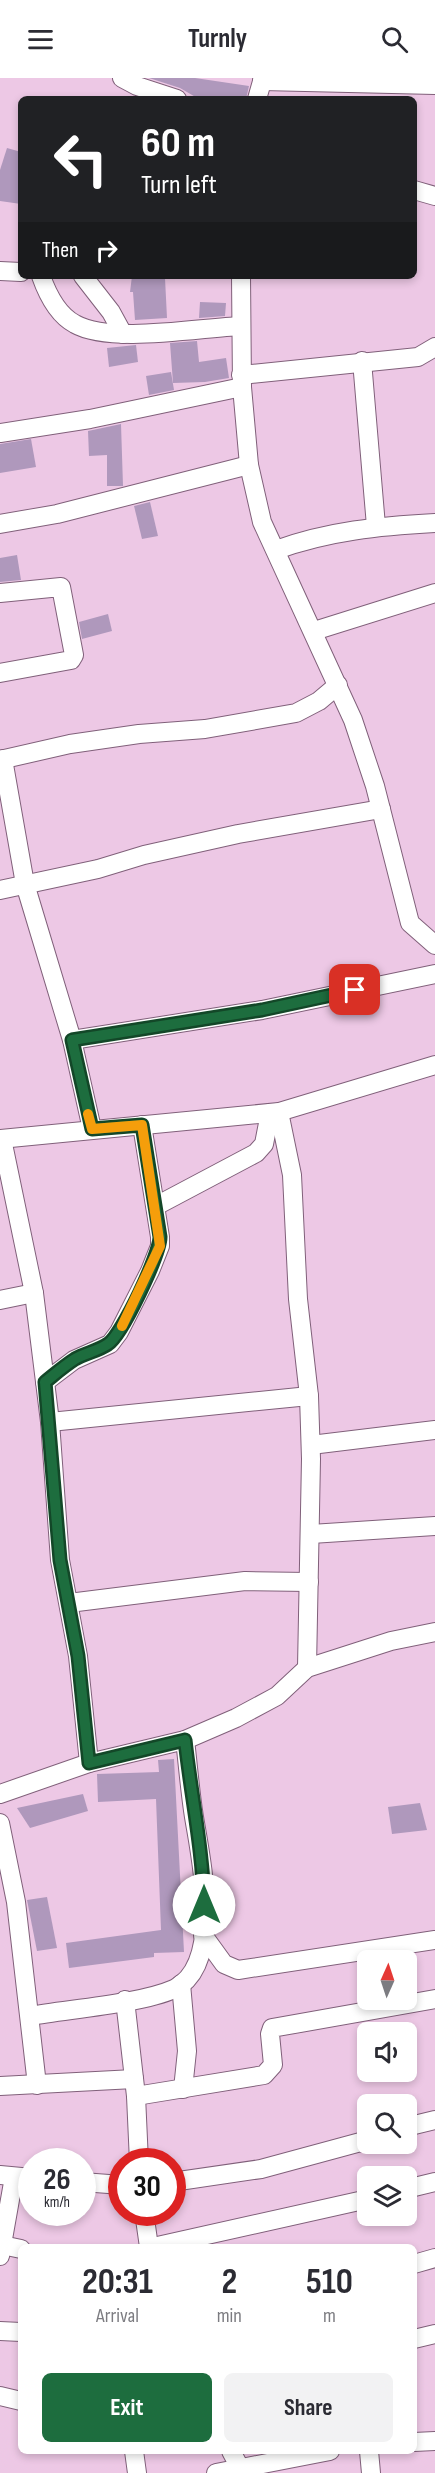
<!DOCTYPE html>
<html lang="en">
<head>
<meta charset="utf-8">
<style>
	body { margin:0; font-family:"Sofia Sans Condensed",sans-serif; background:#f2f2f3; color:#2b2b33; height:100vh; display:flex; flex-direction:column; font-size:22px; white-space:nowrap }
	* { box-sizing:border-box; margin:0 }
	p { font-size:20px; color:#7c7c81 }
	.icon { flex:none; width:33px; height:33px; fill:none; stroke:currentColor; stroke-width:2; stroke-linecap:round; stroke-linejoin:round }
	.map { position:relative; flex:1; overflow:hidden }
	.sheet { position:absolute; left:18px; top:2166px; width:399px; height:210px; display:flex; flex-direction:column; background:#fff; border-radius:9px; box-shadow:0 3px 9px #0003 }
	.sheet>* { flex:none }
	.top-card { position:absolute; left:18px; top:18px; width:399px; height:183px; border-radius:9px; box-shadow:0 3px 9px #0003; background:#202124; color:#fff; overflow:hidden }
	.needle { width:39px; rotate:3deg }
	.buttons { position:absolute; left:357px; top:1872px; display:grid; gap:12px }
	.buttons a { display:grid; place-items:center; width:60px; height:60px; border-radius:9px; background:#fff; box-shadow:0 3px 9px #0003; font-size:30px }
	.speed { position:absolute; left:18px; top:2070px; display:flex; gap:12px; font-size:30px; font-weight:700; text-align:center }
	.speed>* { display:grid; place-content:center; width:78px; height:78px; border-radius:50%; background:#fff; box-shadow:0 3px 9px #0003; line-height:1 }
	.speed small { font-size:15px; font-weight:400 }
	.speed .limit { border:9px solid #d22; background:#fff; color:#111 }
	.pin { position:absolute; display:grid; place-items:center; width:51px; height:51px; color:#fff; margin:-26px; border-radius:12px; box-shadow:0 3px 9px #0006 }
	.me { position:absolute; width:66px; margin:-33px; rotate:0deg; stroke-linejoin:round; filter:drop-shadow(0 0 4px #0008) }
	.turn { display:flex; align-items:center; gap:21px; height:126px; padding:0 24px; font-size:27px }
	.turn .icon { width:78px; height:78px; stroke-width:2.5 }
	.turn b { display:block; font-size:42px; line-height:51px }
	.then { display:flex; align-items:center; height:57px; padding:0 24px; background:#0003; gap:12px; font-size:22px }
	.eta { display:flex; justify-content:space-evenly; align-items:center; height:102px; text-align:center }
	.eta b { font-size:36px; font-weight:700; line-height:42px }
	.cta { display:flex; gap:12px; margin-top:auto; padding:12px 24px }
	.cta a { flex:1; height:69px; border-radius:9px; background:#1d6d3e; color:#fff; font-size:24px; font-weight:700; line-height:69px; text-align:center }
	.cta a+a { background:#f2f2f3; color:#2b2b33 }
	header { display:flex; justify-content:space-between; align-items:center; height:78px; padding:0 24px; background:#fff; font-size:27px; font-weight:700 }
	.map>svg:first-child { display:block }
	.building { fill:#af98bc }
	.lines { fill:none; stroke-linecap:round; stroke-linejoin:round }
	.street-casing { stroke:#80607a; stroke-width:20 }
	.street { stroke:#fff; stroke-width:18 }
	.route-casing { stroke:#134728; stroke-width:15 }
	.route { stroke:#1d6d3e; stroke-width:10 }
	.slow { stroke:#f59e0b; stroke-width:10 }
</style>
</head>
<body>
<header><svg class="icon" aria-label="menu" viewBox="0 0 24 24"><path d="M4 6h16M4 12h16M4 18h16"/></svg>Turnly<svg class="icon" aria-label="search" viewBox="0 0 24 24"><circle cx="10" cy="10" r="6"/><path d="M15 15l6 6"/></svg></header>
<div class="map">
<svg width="435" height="2395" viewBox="0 0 435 2395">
	<rect width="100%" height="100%" fill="#edc8e5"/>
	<g class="building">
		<polygon points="149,0 195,0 249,8 246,21 199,21 180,10"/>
		<polygon points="7,70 21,74 21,126 0,123 0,92"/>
		<polygon points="132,198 165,200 167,240 135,242 133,214 130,214"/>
		<polygon points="200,224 226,225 225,238 199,240"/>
		<polygon points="197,263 199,284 226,280 229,300 205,304 173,305 170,265"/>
		<polygon points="136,267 138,284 109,289 107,270"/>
		<polygon points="171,294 174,312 149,317 146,298"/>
		<polygon points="121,346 123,408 107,408 107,377 89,378 88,353"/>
		<polygon points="31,361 36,389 0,395 0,366"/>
		<polygon points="150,424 158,458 142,461 134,428"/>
		<polygon points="17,477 21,502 0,504 0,480"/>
		<polygon points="108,536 112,553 82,561 79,544"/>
		<polygon points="174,1681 184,1874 154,1875 154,1879 69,1890 66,1865 161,1852 156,1721 98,1724 97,1696 159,1694 158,1682"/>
		<polygon points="83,1716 88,1733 30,1750 17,1730"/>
		<polygon points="420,1725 427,1752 392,1756 388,1729"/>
		<polygon points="47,1819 57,1870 37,1873 27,1822"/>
	</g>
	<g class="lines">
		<defs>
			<g id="street">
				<polyline points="122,0 137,8 177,21"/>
				<polyline points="262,3 435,7"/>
				<polyline points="257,21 263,0"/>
				<polyline points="414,112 435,118"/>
				<polyline points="0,193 21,194"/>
				<path d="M 41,198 C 47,215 58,237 75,246 C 110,266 198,250 240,248"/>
				<polyline points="83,198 111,234 123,256"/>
				<polyline points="241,198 242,309 249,387 262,444 353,642 375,708 410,845 435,867"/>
				<polyline points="362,283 376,448"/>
				<polyline points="241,297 418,279 435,269"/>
				<polyline points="0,355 90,341 242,309"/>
				<polyline points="0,446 57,436 249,387"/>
				<path d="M 276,472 C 328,453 380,448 435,445"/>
				<polyline points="0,515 61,509 74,577 71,582 0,595"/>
				<polyline points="314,553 435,515"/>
				<polyline points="3,681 25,806 72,962 92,1051"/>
				<polyline points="0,682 70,666 139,656 205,651 296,635 319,623 338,607"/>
				<polyline points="0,812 98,791 144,777 238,756 381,731"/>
				<polyline points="72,962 262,932 435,896"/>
				<polyline points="279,1034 292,1097 298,1221 309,1318 311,1381 307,1590"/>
				<polyline points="0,1061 279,1034 435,987"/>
				<polyline points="2,1061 34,1215 50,1344 60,1482 78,1578 89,1685"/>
				<polyline points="156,1128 256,1075 264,1066 270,1035"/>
				<polyline points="0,1222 34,1215"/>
				<polyline points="45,1304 74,1282 110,1266 119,1254 150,1193 160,1168 160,1159 142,1047"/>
				<polyline points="50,1344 309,1318"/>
				<polyline points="311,1367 435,1352"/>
				<polyline points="311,1456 435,1448"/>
				<polyline points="69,1525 245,1503 309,1504"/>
				<polyline points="0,1716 89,1685 185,1662 236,1640 277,1618 307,1590 391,1563 435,1554"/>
				<polyline points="0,1745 16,1824 37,2007"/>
				<polyline points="203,1857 224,1886 238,1892 435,1862"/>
				<polyline points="181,1906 187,1973 183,2011"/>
				<polyline points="125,1922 136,2018 139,2084"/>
				<path d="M 30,1938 C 69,1931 140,1926 174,1911 C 224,1887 201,1781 194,1739 C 190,1714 188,1687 185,1662"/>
				<polyline points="0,2008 134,2001"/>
				<polyline points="136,2018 264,1997 273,1987 270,1956 272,1950 435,1921"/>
				<polyline points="406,2049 435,2042"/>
				<polyline points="0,2097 32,2100"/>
				<polyline points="82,2104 122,2107"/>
				<polyline points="172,2104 261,2091 368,2062"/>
				<polyline points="406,2111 435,2104"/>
				<polyline points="144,2134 149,2169"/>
				<polyline points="2,2167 21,2171"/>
				<polyline points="153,2169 368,2121"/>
				<polyline points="0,2178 14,2099"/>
				<polyline points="414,2186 435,2180"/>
				<polyline points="0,2253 21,2254"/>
				<polyline points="414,2261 435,2256"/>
				<polyline points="0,2318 21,2323"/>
				<polyline points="414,2364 435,2363"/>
				<polyline points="134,2373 137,2395"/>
				<polyline points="231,2373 240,2390"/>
				<polyline points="369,2373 371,2395"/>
				<polyline points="216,2395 330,2373"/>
			</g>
		</defs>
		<use href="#street" class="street-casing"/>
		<use href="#street" class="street"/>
	</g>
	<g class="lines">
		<defs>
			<path id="route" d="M 204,1827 C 203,1772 191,1717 185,1662 L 89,1685 L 78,1578 L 60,1482 L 45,1304 C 55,1296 64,1288 75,1281 C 85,1275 98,1273 108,1266 C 122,1257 160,1176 160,1159 L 142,1047 L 92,1051 L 72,962 L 262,932 L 355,912"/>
		</defs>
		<use href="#route" class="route-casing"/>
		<use href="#route" class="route"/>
		<polyline class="slow" points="88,1036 92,1051 142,1047 160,1168 122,1248"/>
	</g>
</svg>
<div class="buttons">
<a><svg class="needle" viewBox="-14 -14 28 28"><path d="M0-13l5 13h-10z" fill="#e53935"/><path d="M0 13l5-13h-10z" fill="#7c7c81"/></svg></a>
<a><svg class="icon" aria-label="sound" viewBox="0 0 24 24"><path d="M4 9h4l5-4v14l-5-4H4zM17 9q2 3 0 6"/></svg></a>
<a><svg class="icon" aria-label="search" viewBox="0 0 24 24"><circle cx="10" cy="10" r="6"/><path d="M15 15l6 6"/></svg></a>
<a><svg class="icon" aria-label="layers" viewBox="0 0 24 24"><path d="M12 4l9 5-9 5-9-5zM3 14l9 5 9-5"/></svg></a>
</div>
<div class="speed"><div>26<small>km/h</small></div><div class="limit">30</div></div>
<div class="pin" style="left:355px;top:912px;background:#d93025"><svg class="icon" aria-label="arrive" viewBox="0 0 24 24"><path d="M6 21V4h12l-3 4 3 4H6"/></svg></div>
<svg class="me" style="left:204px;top:1827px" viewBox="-20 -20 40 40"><circle r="19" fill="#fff"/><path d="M0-13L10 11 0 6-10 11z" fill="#1d6d3e"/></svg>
<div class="top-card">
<div class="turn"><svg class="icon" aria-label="left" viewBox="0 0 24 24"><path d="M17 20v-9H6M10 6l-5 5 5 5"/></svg><div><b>60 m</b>Turn left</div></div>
<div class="then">Then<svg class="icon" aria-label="right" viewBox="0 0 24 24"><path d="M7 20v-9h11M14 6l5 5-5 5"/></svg></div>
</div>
<section class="sheet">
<div class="eta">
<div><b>20:31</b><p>Arrival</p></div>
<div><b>2</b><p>min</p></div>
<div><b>510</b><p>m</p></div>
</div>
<div class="cta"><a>Exit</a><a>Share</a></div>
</section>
</div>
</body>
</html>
